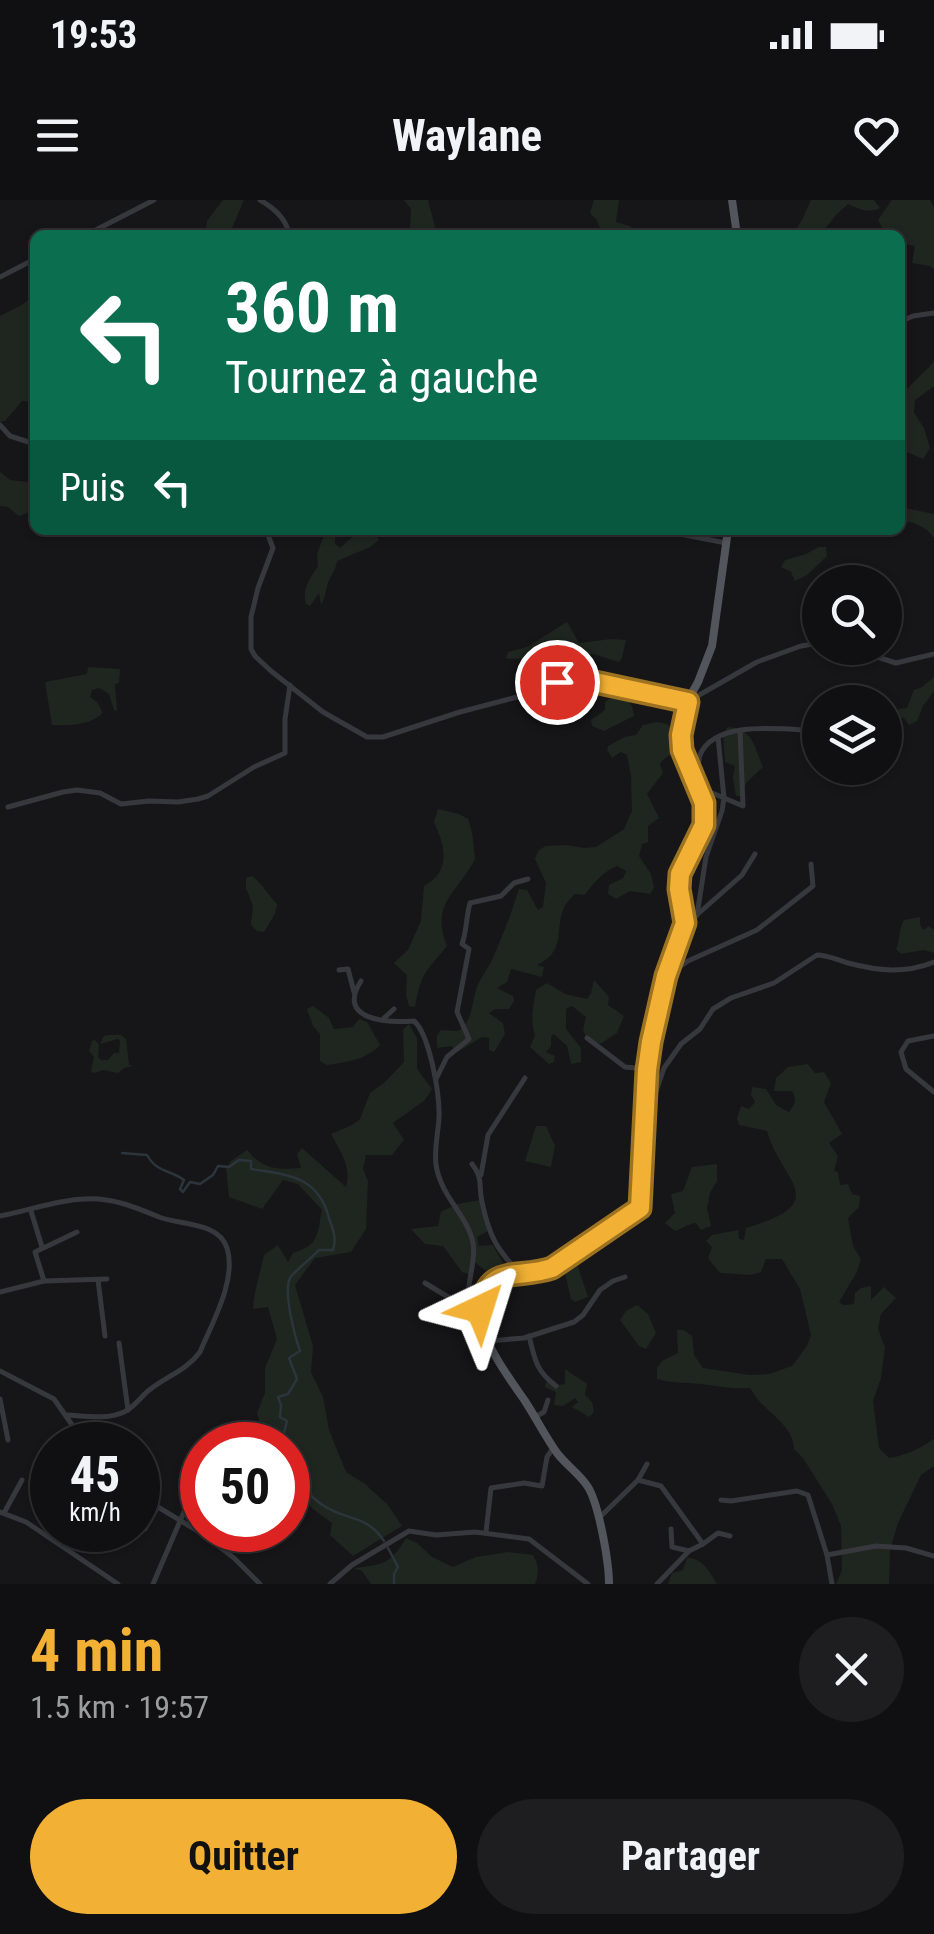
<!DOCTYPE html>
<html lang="fr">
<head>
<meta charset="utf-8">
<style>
	body { margin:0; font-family:"Roboto Condensed",sans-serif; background:#1e1e20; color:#f1f3f6; height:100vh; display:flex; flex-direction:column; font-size:38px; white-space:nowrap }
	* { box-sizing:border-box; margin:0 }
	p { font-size:32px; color:#9c9d9f }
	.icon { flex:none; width:55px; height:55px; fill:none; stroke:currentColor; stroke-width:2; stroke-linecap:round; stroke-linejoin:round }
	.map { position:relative; height:1384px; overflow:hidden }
	.side { display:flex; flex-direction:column; background:#101012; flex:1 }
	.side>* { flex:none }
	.guide { position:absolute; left:30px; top:30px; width:875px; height:305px; border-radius:15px; box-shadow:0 2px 8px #0004,0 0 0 2px #303032; background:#0b6e4f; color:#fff; overflow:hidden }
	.tools { position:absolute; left:802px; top:365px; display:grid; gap:20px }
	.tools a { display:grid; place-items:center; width:100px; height:100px; border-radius:50%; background:#101012; box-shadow:0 2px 8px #0004,0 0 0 2px #303032; font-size:50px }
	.speed { position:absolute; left:30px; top:1222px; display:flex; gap:20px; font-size:50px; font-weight:700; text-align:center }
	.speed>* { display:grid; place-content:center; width:130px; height:130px; border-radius:50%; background:#101012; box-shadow:0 2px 8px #0004,0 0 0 2px #303032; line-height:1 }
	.speed small { font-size:25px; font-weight:400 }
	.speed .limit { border:15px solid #d22; background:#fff; color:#111 }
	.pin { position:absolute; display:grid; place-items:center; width:85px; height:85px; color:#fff; margin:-42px; border:5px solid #fff; border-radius:50%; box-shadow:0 2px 10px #0007 }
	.me { position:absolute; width:110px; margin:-55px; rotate:41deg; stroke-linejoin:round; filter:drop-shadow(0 0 8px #0008) }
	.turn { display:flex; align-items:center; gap:35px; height:210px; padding:0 30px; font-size:45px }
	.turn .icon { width:130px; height:130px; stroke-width:2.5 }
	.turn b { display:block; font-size:70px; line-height:85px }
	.then { display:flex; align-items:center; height:95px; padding:0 30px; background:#0003; gap:20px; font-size:38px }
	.round { display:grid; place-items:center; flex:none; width:105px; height:105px; border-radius:52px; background:#1e1e20 }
	.overview { display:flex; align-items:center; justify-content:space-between; height:170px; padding:0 30px }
	h1 { font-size:60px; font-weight:700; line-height:75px; color:#f2b134 }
	.action { display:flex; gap:20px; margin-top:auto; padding:20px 30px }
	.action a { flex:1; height:115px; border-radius:60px; background:#f2b134; color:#111; font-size:40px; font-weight:700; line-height:115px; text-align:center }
	.action a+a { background:#1e1e20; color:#f1f3f6 }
	.status { display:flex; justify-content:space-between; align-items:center; height:70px; padding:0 50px; background:#101012; direction:ltr }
	.status svg { height:28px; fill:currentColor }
	header { display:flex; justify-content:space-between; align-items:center; height:130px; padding:0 30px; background:#101012; font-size:45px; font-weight:700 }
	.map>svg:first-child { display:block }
	.green { fill:#1e261f }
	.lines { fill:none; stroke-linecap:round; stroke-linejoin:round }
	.stream { stroke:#2c353c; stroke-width:2.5 }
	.minor { stroke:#37383d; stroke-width:5 }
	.major { stroke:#53555c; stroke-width:8 }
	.route-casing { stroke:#9d7322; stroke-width:25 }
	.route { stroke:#f2b134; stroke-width:18 }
</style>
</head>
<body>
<div class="status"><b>19:53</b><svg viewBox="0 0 49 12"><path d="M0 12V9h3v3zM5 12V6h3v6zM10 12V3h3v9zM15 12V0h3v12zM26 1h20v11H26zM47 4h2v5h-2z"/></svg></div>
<header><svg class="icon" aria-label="menu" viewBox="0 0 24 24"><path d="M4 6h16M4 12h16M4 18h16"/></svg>Waylane<svg class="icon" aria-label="heart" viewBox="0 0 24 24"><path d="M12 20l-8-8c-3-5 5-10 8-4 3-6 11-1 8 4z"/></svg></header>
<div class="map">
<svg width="934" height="1384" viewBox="0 0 934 1384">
	<rect width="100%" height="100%" fill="#161618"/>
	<g class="green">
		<polygon points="223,0 244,0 229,35 205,35 207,21"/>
		<polygon points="404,0 428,0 437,35 417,35 410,28 411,9"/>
		<polygon points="594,0 619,0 616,22 630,26 641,35 621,35 619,32 600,28 597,20 590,13"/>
		<path d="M 811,0 L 874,0 L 880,8 C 869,14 859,9 848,4 L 836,15 L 820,35 L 792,35 L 802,20 Z"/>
		<polygon points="892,0 930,0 934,8 934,69 930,66 912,63 915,46 900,43 900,35 886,35 878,20"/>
		<polygon points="35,94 35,202 22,201 5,221 0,222 0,116 22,105"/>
		<polygon points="934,158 934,186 915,200 914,213 924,228 930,248 923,259 900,249 900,196 933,163"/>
		<polygon points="0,272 10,280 35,283 35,311 19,316 8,307 0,306"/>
		<path d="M 900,307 L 934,314 L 934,338 C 927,327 913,321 900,321 Z"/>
		<path d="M 326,330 L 335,330 L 335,344 L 340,348 L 360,330 L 373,330 L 379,340 L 370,347 L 337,361 C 336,371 329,377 327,386 C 325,394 325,398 321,405 L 319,393 L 310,406 L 306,404 C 302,389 310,378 318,366 L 317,354 Z"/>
		<polygon points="819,347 826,347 827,356 807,375 795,381 791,372 781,367 785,360 806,354"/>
		<path d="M 567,422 L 579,443 L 611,439 L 626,440 L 622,458 L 619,462 L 593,454 L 561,459 L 556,454 C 543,455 516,461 506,458 L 508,452 L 527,447 Z"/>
		<path d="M 88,467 L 120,469 L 119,483 L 115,484 L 117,511 L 114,510 L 109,494 L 99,488 L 92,490 L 90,497 L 97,502 L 103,513 C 91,525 69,526 52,525 L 45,482 L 87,474 Z"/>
		<polygon points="934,477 934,491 923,506 917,521 909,525 904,518 895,520 894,516 899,509 907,508 914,490 922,487"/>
		<polygon points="623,494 632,506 634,516 604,531 592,526 591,520 605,510 605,502 609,499"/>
		<path d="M 657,522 L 667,524 L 676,532 L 675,538 L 670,544 L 679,548 C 673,555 665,556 660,564 L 663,573 L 647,594 L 659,618 L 648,626 L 648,642 L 642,644 L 639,656 L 651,674 L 654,688 L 650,694 L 630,691 L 616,699 L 608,694 L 609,685 L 623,678 L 626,671 L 617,666 C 603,672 594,682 585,695 L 575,694 C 571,698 567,702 564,707 C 554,730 567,751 537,765 L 544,767 L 542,777 L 511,769 L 507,782 L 497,788 L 513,796 L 514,801 L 509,809 L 495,809 L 489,813 L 503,823 L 505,834 L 494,852 L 489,850 L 489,838 L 482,837 L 458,852 L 451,846 L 437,848 L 437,835 L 441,830 L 458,831 C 473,820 471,806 476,790 C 479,780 486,771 491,762 C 502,738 511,714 519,689 L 527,690 L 538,710 L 543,707 L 546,683 L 535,659 L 538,651 L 545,646 L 567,645 L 585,648 L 596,647 L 624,629 L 632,611 L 631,576 L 627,555 L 621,552 L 612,558 L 607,550 L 608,546 L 625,537 L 636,535 L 643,525 Z"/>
		<path d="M 728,527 C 753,529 754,546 763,567 L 747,582 L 740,596 L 736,596 L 733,578 L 735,566 L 725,562 L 723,533 Z"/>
		<path d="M 438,609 L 459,614 L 468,619 L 472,632 L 475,659 C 458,693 430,702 447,746 C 426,772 421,772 415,807 L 409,806 L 406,795 L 407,775 L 394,763 L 408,750 L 421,721 L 424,686 C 452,671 445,646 434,622 Z"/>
		<path d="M 252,676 C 262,683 268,695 277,704 L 275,714 L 264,732 L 257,731 L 251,725 L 253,706 L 246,688 L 246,678 Z"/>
		<path d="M 920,717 L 920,724 L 923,730 L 929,726 L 934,730 L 934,753 L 924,750 L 901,754 L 896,749 C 901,738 898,730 904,720 Z"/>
		<path d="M 594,780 L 609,797 L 608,805 L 624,816 L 617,833 L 600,844 L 586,836 L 583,830 L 586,817 L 572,806 L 566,809 L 566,829 L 581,848 L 581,862 L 571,864 L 567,846 L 554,834 L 551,836 L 551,846 L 546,852 L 555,856 L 554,862 L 549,864 L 530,847 L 535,836 C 530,820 533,807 536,790 L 547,783 L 565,794 L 587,799 L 591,793 Z"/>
		<path d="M 313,806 L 329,818 L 334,829 L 353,827 L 359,819 L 367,822 L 380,845 C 366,860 346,862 327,865 L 320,861 L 320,834 L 313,826 L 307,809 Z"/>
		<path d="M 409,824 L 417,838 L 417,869 L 432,889 L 425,900 L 393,923 L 404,940 L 392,955 L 366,955 L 363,969 L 368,981 L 366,1029 L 351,1052 L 315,1058 L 295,1085 L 313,1146 L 311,1172 L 323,1197 L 329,1230 L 346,1272 L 365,1284 L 388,1305 L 402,1326 L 353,1356 L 330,1335 L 332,1323 L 313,1309 L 296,1289 L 288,1286 L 288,1245 L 261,1245 L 264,1237 L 257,1213 L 265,1193 L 265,1168 L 277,1139 L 268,1107 L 253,1109 C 254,1090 260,1074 264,1055 L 278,1045 L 288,1062 L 293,1053 C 320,1045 317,1034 322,1010 L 298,984 L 283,980 L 262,1009 L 229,997 L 226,968 L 231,961 L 247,950 C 264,970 277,970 301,968 L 297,954 L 302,948 L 346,987 C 352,967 340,951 331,934 L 352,925 L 360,919 L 370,893 L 385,882 L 404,862 L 403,830 Z"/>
		<polygon points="108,835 121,835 126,839 129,865 134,866 124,868 118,873 103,870 94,873 91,871 94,857 89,851 92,841 95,840 99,845 98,857 101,860 108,860 114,853 119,853 120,841 118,839 100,844 104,836"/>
		<path d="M 808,864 L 815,873 L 824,872 L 831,883 L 824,902 L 842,934 L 829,943 L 838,956 L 834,971 L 838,972 L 840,985 L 848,984 L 852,994 L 860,996 L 859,1007 L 848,1018 L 853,1046 L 861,1059 L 857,1072 L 839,1102 L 844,1105 L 854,1104 L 855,1093 L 861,1088 L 871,1086 L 871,1100 L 884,1087 L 896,1098 L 881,1114 L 878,1129 L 885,1147 L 881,1178 L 873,1201 L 879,1248 L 889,1258 C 904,1256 921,1248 934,1239 L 934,1266 L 921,1275 L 898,1323 L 890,1350 L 889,1384 L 836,1384 L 842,1370 L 841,1326 L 832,1304 L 803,1258 L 794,1249 C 794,1229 772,1215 760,1202 C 756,1198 754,1193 750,1188 C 735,1189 723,1187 708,1185 C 690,1182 674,1184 657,1179 L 657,1168 L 662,1161 L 678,1153 L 677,1130 L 684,1130 L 692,1136 L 694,1155 L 703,1168 L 750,1175 L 769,1174 L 792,1166 L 807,1146 L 811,1135 L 800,1089 L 782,1059 L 766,1059 L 761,1072 L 751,1075 L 720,1073 L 708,1058 L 712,1047 L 706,1041 L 712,1035 L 738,1030 L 739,1039 L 744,1040 L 746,1028 C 834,1002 782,983 767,931 L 739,925 L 737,918 L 741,906 L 749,909 L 755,902 L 751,895 L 752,887 L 766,889 L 776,905 L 789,912 C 795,904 797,899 792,891 L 774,891 L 776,878 L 788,867 Z"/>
		<polygon points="536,926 546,926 555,946 551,967 525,961"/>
		<path d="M 717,964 L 717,981 L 710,993 L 707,1008 L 711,1026 L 701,1030 L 696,1023 C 687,1024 683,1029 675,1031 L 665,1023 L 675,1013 L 671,994 L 683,991 L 692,967 Z"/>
		<polygon points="480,1000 488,1031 477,1037 479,1046 493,1045 504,1065 487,1072 471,1059 469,1074 462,1072 443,1046 425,1044 411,1029 438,1026 441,1012 457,1004"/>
		<polygon points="574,1061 578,1067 588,1097 575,1102 571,1099 565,1073 568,1065"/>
		<polygon points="637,1105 648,1114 656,1133 646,1149 639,1146 620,1120 626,1111"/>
		<polygon points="565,1169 587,1184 585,1195 592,1202 594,1212 589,1217 572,1207 578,1202 575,1198 563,1206 554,1205 556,1192 545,1187 546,1182 552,1180 559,1185 565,1184"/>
		<path d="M 406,1338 L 417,1343 L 432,1357 L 453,1367 L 476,1357 L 508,1352 L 533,1355 C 539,1364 539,1373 535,1384 L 371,1384 L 362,1371 L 353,1368 C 382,1365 391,1364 406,1338 Z"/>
		<path d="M 687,1358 C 702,1357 710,1372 717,1384 L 668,1384 L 672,1373 L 683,1370 Z"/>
	</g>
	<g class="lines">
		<g class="stream">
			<path d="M 122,953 L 147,955 C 157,973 171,970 184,980 L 180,989 L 183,992 L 190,982 L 200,984 L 213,975 L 218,966 L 229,967 L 239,960 L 251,961 L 251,969 C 289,975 318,976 329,1018 C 333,1030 337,1038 333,1050 L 319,1050 C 313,1057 291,1074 290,1078 C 283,1092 295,1137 300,1151 L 289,1158 L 297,1179 L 288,1194 L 278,1197 L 281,1205 L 280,1217 L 287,1221 L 281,1245"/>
			<path d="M 288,1264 C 297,1279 308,1296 324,1306 C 347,1321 366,1314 384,1341"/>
			<polyline points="388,1348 398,1367 394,1374 394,1384"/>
		</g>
		<g class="minor">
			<path d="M 260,0 C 274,8 287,19 289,35"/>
			<polyline points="86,35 154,0"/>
			<polyline points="0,77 35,59"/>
			<polyline points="900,122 913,116 934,113"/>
			<polyline points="0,225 10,236 35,244"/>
			<polyline points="266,330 273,348 258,388 251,417 251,449 255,456 271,471 323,512 367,537 383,537 460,512 521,496 557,482 590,481 687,502 757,462 801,446 820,443"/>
			<polyline points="681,330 680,334 726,343"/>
			<polyline points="849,448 896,463 934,454"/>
			<path d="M 740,530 L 743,606 L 698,587 C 698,577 697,565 700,555 C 715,518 788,530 820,531"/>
			<polyline points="8,607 63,592 77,590 100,593 121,604 149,601 178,602 198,599 208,596 254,567 285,553 285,519 290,485"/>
			<polyline points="699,713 742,675 755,654"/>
			<polyline points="685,723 691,722 697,715 706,657 722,611 724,598 718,537"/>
			<polyline points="339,770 348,769 354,792"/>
			<polyline points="669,774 688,761 757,730 813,686 811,664"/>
			<path d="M 361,781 C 336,820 386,823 414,821 C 430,835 440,896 439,918 C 438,934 434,949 436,965 C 441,997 468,1016 473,1043 C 476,1060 468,1080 468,1097 L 480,1109"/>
			<polyline points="383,819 394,809"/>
			<polyline points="934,836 908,841 901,852 906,869 934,892"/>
			<polyline points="587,838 625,867 647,869"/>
			<path d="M 436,879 L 447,857 L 469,839 L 457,812 L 469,749 L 462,744 C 467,730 466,717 470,703 L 501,696 L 514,683 L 528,679"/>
			<path d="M 650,909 L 664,868 L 681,844 L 700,829 L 713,809 L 731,798 L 774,783 L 817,755 C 828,755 837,760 848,763 C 879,771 904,774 934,762"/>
			<path d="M 472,964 C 484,980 478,985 482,1002 C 489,1035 496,1049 519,1072"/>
			<polyline points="481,975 488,935 525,878"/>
			<polyline points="31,1011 42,1047"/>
			<path d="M 0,1016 C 28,1011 56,1000 84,999 C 111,997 135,1007 159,1017 C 180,1025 219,1022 227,1048 C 237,1080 212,1123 200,1152 C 186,1171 166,1176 148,1191 C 140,1198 133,1208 124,1212 C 107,1220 85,1216 67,1215"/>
			<polyline points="98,1080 105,1136"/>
			<polyline points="44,1081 35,1052 77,1032"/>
			<polyline points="425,1083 453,1100 471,1102"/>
			<polyline points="0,1092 44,1081 107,1079"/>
			<path d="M 529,1136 C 535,1160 536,1171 556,1186"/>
			<polyline points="488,1141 524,1138 574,1122 583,1115 600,1090 613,1081 625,1077"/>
			<polyline points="119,1143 128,1210"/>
			<polyline points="0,1171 54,1199 86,1245"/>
			<polyline points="0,1199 8,1240"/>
			<polyline points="535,1217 544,1212 548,1200"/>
			<polyline points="638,1280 661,1286 703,1344 718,1333 730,1336"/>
			<polyline points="138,1295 206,1336 234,1358 260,1384"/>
			<polyline points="721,1300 731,1301 797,1291 808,1295 827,1355"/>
			<polyline points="138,1309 144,1300"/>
			<polyline points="0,1312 26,1322 118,1384"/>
			<polyline points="4,1313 22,1280"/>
			<polyline points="600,1317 638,1280 647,1264"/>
			<polyline points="145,1329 157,1308"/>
			<polyline points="671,1329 672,1347 689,1351"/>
			<polyline points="486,1332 491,1288 524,1283 542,1286 547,1257 554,1247"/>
			<polyline points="153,1384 202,1270"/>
			<polyline points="330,1384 352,1365 409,1331 436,1335 475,1332 529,1339 588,1384"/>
			<polyline points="657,1384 689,1351 703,1344"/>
			<polyline points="832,1384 827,1355 876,1346 906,1348 934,1356"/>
		</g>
		<g class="major">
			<polyline points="732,0 737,35"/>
			<path d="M 609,1384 C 609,1362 599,1305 588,1287 C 580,1274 566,1265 557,1253 C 545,1236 536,1218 525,1201 C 506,1173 460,1117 490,1084 C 503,1070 530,1076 548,1069 C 580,1057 608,1029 637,1010 L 642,1003 L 649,856 L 658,806 L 685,723 L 679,689 L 680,674 L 704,625 L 704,603 L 687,566 L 682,550 L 681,535 L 687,502 L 698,482 L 712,446 L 728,330"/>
		</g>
	</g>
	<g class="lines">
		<defs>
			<path id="route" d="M 480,1109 C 489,1063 517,1080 552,1068 L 640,1008 L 647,870 L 651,842 L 666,776 L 685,723 L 679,689 L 680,674 L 704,625 L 704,603 L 682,550 L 681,535 L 688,502 L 590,481 L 557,482"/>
		</defs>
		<use href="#route" class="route-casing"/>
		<use href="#route" class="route"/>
	</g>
</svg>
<div class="tools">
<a><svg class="icon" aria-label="search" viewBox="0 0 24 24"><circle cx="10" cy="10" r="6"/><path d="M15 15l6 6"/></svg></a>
<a><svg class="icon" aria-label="layers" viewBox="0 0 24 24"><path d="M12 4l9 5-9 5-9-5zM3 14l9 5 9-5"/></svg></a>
</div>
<div class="speed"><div>45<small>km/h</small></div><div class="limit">50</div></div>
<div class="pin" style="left:557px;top:482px;background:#d93025"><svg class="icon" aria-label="arrive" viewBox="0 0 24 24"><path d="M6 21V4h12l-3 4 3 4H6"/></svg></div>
<svg class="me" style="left:480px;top:1109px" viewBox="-20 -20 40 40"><path d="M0-17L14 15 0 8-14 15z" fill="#f2b134" stroke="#fff" stroke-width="4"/></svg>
<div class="guide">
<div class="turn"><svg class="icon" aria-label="left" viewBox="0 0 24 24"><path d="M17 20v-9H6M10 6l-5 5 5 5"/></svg><div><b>360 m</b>Tournez à gauche</div></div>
<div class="then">Puis<svg class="icon" aria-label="left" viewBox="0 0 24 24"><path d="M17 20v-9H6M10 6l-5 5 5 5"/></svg></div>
</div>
</div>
<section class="side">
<div class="overview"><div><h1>4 min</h1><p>1.5 km · 19:57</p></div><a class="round"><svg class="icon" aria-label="close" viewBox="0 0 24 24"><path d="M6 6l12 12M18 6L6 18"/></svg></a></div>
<div class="action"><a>Quitter</a><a>Partager</a></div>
</section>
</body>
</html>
